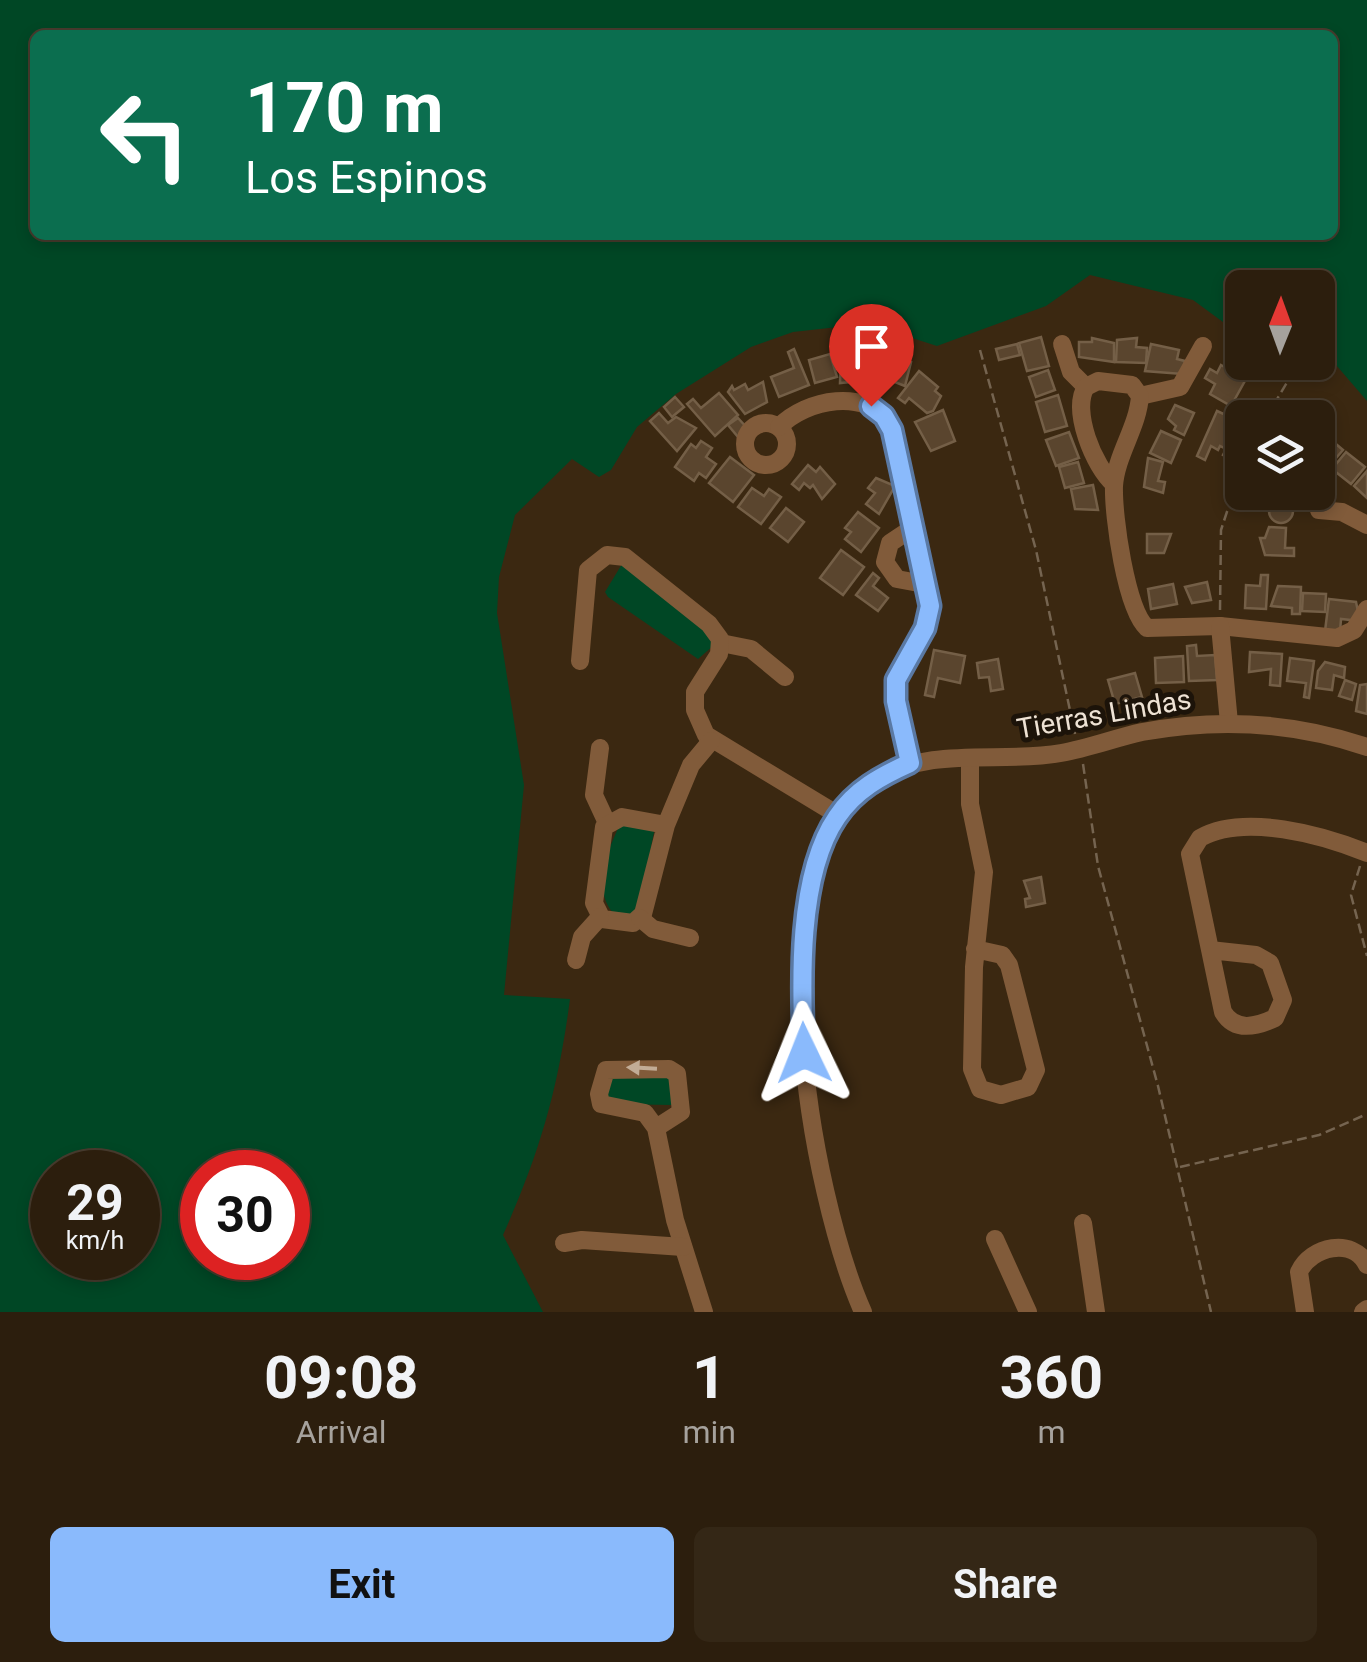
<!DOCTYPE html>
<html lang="en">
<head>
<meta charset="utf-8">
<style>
	body { margin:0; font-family:Roboto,sans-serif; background:#342716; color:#f1f3f6; height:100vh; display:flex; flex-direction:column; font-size:38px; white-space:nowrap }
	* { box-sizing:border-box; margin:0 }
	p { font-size:32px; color:#a6a29d }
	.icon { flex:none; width:55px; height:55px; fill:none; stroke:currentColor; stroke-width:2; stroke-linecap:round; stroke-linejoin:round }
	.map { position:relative; height:1312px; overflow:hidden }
	.drawer { display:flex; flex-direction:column; background:#2c1e0d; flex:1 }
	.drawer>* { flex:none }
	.banner { position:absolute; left:30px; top:30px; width:1308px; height:210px; border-radius:15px; box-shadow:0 5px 15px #0003,0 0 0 2px #483c2e; background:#0b6e4f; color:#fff; overflow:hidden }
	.needle { width:65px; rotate:1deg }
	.controls { position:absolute; left:1225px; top:270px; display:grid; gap:20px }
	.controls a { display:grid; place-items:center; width:110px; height:110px; border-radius:15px; background:#2c1e0d; box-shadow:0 5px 15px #0003,0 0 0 2px #483c2e; font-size:50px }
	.speed { position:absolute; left:30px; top:1150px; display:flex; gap:20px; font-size:50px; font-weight:700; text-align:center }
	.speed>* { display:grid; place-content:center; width:130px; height:130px; border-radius:50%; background:#2c1e0d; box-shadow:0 5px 15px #0003,0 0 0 2px #483c2e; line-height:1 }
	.speed small { font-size:25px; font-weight:400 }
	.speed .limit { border:15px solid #d22; background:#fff; color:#111 }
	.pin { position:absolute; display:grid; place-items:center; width:85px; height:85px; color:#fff; margin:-102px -42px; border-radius:50% 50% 50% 0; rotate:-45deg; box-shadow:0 0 10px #0007 }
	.pin .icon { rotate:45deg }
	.me { position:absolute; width:110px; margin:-55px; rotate:358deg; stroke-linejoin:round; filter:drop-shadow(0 0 8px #0008) }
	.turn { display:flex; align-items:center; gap:35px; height:210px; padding:0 50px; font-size:45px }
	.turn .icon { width:130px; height:130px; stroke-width:2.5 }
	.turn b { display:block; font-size:70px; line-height:85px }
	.eta { display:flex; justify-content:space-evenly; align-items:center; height:170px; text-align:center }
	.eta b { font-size:60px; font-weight:700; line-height:70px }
	.action { display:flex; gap:20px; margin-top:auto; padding:20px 50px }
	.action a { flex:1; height:115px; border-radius:15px; background:#8abafc; color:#111; font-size:40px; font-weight:700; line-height:115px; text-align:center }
	.action a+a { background:#342716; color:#f1f3f6 }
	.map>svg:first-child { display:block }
	.green { fill:#004725; fill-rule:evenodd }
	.building { fill:#5a452e; stroke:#745f47; stroke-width:2.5 }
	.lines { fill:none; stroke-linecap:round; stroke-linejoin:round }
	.path { stroke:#756450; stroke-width:2.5; stroke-dasharray:10 5; stroke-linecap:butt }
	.minor { stroke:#815b3a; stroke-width:18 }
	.oneway { fill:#c2ac96 }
	.route-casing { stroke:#5a79a4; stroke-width:25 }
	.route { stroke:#8abafc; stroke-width:18 }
	.labels { text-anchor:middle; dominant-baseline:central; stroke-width:10; stroke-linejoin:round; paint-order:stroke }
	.street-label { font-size:28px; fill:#eee2d4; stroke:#1c1309 }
</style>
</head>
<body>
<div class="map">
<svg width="1367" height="1312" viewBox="0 0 1367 1312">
	<rect width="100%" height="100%" fill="#3b2811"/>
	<g class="green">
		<path d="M 0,0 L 1367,0 L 1367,401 L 1318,344 L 1318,288 L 1242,288 L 1242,336 L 1193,300 L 1090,275 L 1046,306 L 937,346 L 884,329 L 838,327 L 793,332 L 751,347 L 676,394 L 637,427 L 611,470 L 599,477 L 572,459 L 515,515 L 499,577 L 497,613 L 524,785 L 504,995 L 570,999 C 558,1090 540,1152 503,1235 L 543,1312 L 0,1312 ZM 35,35 L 1332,35 L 1332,235 L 35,235 ZM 138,1172 L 138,1258 L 52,1258 L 52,1172 ZM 288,1172 L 288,1258 L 202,1258 L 202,1172 Z"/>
		<polygon points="622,564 710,633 713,646 698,659 608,597 605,592"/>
		<path d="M 621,823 L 652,827 L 654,832 L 639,908 L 636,913 L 618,917 C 589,896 608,847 621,823 Z"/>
		<polygon points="610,1074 672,1075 672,1105 610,1104 606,1089"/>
	</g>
	<g class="building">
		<polygon points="1041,337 1049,366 1027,371 1019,343"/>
		<polygon points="1092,338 1114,343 1114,362 1079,357 1079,342 1092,342"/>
		<polygon points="1137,338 1136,347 1147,348 1146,363 1116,362 1117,340"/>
		<polygon points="1017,344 1020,355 999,360 996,349"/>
		<polygon points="1151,344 1179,350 1177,359 1185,361 1182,374 1145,371"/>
		<polygon points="794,349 809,385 779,397 771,377 794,368 788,352"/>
		<polygon points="886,353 911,362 905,386 877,375"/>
		<polygon points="830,354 837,377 815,383 809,360"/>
		<polygon points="841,355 871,360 870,380 840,383"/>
		<polygon points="1221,365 1246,379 1231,406 1210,394 1215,384 1205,378 1210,369 1217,373"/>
		<polygon points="1048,370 1055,390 1036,397 1029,377"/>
		<polygon points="919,371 938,387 935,391 941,396 933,411 927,413 909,398 905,403 898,398"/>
		<polygon points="763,382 767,402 745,414 728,392 732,386 734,390 745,384 748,390"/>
		<polygon points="719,393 738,415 715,436 687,404 693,399 701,408"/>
		<polygon points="1058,395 1067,426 1045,432 1036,402"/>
		<polygon points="675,397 684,407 672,417 664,407"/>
		<polygon points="1175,405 1194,413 1184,435 1174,430 1176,426 1168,419"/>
		<polygon points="1301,408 1311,416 1314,413 1326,424 1318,433 1318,418 1293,418"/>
		<polygon points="943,410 955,441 931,451 915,422"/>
		<polygon points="1217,411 1235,419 1227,435 1239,440 1230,459 1223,455 1226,449 1220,446 1218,450 1211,446 1205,460 1197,456"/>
		<polygon points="659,413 668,423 676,417 696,428 677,451 650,421"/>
		<polygon points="738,418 748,429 738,437 728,425"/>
		<polygon points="1161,431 1181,440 1171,463 1150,453"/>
		<polygon points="1069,432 1079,458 1056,466 1046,440"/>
		<polygon points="1324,434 1343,450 1330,465 1318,455 1318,441"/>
		<polygon points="701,441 712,448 706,457 716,464 706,478 699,473 694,481 675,467 691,444 696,448"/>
		<polygon points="1346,452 1365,467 1351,484 1332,469"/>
		<polygon points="730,457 754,475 733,502 709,483"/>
		<polygon points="1148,458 1163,462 1158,481 1165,482 1163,493 1144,487"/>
		<polygon points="1078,462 1084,483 1065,488 1059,467"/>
		<polygon points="808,465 816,472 820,467 835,484 822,499 813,485 810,488 804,483 799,490 792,484"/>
		<polygon points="1367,471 1367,498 1354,486"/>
		<polygon points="876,478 895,486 879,514 866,504 875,493 868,488"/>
		<polygon points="1093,485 1098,510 1075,509 1071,489"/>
		<polygon points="752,488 764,496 769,489 781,497 761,524 738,507"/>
		<circle cx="1281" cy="511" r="12"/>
		<polygon points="786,508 804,522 788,542 770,528"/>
		<polygon points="858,512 879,528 861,552 845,539 851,532 845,528"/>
		<polygon points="1269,527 1286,528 1285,548 1294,548 1294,556 1265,555 1260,538 1265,538"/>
		<polygon points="1147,534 1171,534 1164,553 1147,553"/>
		<polygon points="841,550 864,567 843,595 820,578"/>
		<polygon points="873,573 879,578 873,586 888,598 878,611 856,595"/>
		<polygon points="1261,575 1268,575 1266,609 1245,608 1246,585 1260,586"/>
		<polygon points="1207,582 1211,600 1192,603 1185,587"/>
		<polygon points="1173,584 1177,604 1151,609 1148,589"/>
		<polygon points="1278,586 1301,587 1300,614 1292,614 1292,608 1271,606"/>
		<polygon points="1303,593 1326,594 1325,612 1302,611"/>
		<polygon points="1329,599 1356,602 1360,621 1341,619 1340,632 1325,631"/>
		<polygon points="1196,645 1197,656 1215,655 1217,680 1189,681 1187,646"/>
		<polygon points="934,650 965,656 960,683 938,678 934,697 925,695"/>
		<polygon points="1250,652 1282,654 1280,686 1270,685 1271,669 1249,672"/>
		<polygon points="1183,656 1184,682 1156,683 1155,658"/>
		<polygon points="1290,658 1314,661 1309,698 1304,697 1306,683 1287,681"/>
		<polygon points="998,659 1003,689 991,691 989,677 979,678 977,663"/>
		<polygon points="1325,662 1345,667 1344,678 1334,675 1332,690 1316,688 1318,671"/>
		<polygon points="1135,673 1142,697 1115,704 1108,680"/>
		<polygon points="1345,680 1356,684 1352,700 1339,696"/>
		<polygon points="1367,684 1367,714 1356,711 1360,685"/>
		<polygon points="1041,877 1045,903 1026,907 1025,899 1030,898 1024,881"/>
	</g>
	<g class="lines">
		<g class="path">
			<polyline points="980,350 1036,550 1075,734"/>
			<polyline points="1266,418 1296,367"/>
			<polyline points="1220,610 1221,530 1242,466"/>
			<polyline points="1083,764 1098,866 1158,1086 1211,1312"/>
			<polyline points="1360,866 1351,895 1367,956"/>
			<polyline points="1180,1167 1319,1135 1367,1114"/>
		</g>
		<g class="minor">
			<polyline points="1062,344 1071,372 1086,387"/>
			<polyline points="1140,396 1180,387 1203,346"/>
			<circle cx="766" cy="444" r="21"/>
			<path d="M 779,427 C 806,399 867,387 891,425 L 929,606 C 928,631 913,642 903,663 C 887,694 903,731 911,763"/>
			<path d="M 1114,484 C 1094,467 1071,410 1086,387 L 1098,381 L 1132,385 L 1140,396 C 1138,427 1116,455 1114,486 C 1113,516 1126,609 1147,628 L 1220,626 L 1337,638 L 1354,630 L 1367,609"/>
			<polyline points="1314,492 1319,510 1342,512 1367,525"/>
			<polyline points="911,529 890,543 885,562 897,579 924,584"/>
			<polyline points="1220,626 1229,723"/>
			<polyline points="721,643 751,649 785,677"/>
			<polyline points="580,661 588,570 607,555 625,557 709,624 720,639 719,654 695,692 695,710 706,735 838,815"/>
			<polyline points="600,748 594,795 607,823"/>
			<polyline points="970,758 970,804 984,872 974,967 972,1069 980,1089 1001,1095 1028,1087 1036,1070 1009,965 1002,955 975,949"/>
			<polyline points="666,825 622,817 604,827 594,903 602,919 633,923 643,914 666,825 691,765 711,741"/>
			<polyline points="640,918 653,929 690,938"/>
			<path d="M 1210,950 L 1256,955 L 1270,963 L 1283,1000 L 1275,1018 C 1256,1027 1235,1032 1223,1012 L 1190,854 L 1200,838 C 1244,813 1323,835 1367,853"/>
			<polyline points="576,960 582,937 600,917"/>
			<polyline points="656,1128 681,1112 677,1074 669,1069 606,1070 599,1094 601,1104 645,1113 656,1128 675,1220 704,1312"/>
			<polyline points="1083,1223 1096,1312"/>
			<polyline points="995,1239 1028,1312"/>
			<polyline points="564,1243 582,1240 683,1247"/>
			<path d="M 863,1312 C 812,1197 747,860 876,780 C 932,745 999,764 1061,753 C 1089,748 1115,738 1142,732 C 1218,718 1294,722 1367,747"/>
			<path d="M 1305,1312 L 1299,1272 C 1311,1246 1353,1237 1367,1265"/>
			<polyline points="1363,1312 1367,1309"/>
		</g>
	</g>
	<defs><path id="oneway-solid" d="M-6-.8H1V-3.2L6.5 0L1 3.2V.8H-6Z" transform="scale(2.5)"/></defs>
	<use class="oneway" href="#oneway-solid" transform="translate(642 1068) rotate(-177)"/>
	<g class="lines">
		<defs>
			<path id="route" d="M 804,1053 C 801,985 797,875 837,817 C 855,790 881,776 910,763 L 896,701 L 896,680 L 925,628 L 930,606 L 892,430 L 884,416 L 871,406"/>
		</defs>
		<use href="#route" class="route-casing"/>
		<use href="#route" class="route"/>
	</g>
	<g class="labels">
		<g class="street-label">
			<text transform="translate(1104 714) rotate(-10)">Tierras Lindas</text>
		</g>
	</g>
</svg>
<div class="controls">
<a><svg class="needle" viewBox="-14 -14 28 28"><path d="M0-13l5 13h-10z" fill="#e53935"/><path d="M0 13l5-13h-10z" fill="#a6a29d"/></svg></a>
<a><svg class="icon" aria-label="layers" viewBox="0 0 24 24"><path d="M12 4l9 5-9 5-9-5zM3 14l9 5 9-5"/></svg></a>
</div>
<div class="speed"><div>29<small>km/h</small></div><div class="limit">30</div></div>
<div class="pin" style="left:871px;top:406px;background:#d93025"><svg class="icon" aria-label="arrive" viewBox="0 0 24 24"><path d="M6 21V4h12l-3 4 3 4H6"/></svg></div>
<svg class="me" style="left:804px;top:1053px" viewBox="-20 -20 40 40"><path d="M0-17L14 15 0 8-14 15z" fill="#8abafc" stroke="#fff" stroke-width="4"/></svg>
<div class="banner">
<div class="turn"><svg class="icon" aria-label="left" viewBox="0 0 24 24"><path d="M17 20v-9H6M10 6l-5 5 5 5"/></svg><div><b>170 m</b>Los Espinos</div></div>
</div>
</div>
<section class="drawer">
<div class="eta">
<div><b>09:08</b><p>Arrival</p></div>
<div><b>1</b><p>min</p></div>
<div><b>360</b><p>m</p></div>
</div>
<div class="action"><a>Exit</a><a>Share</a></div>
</section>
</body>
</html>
